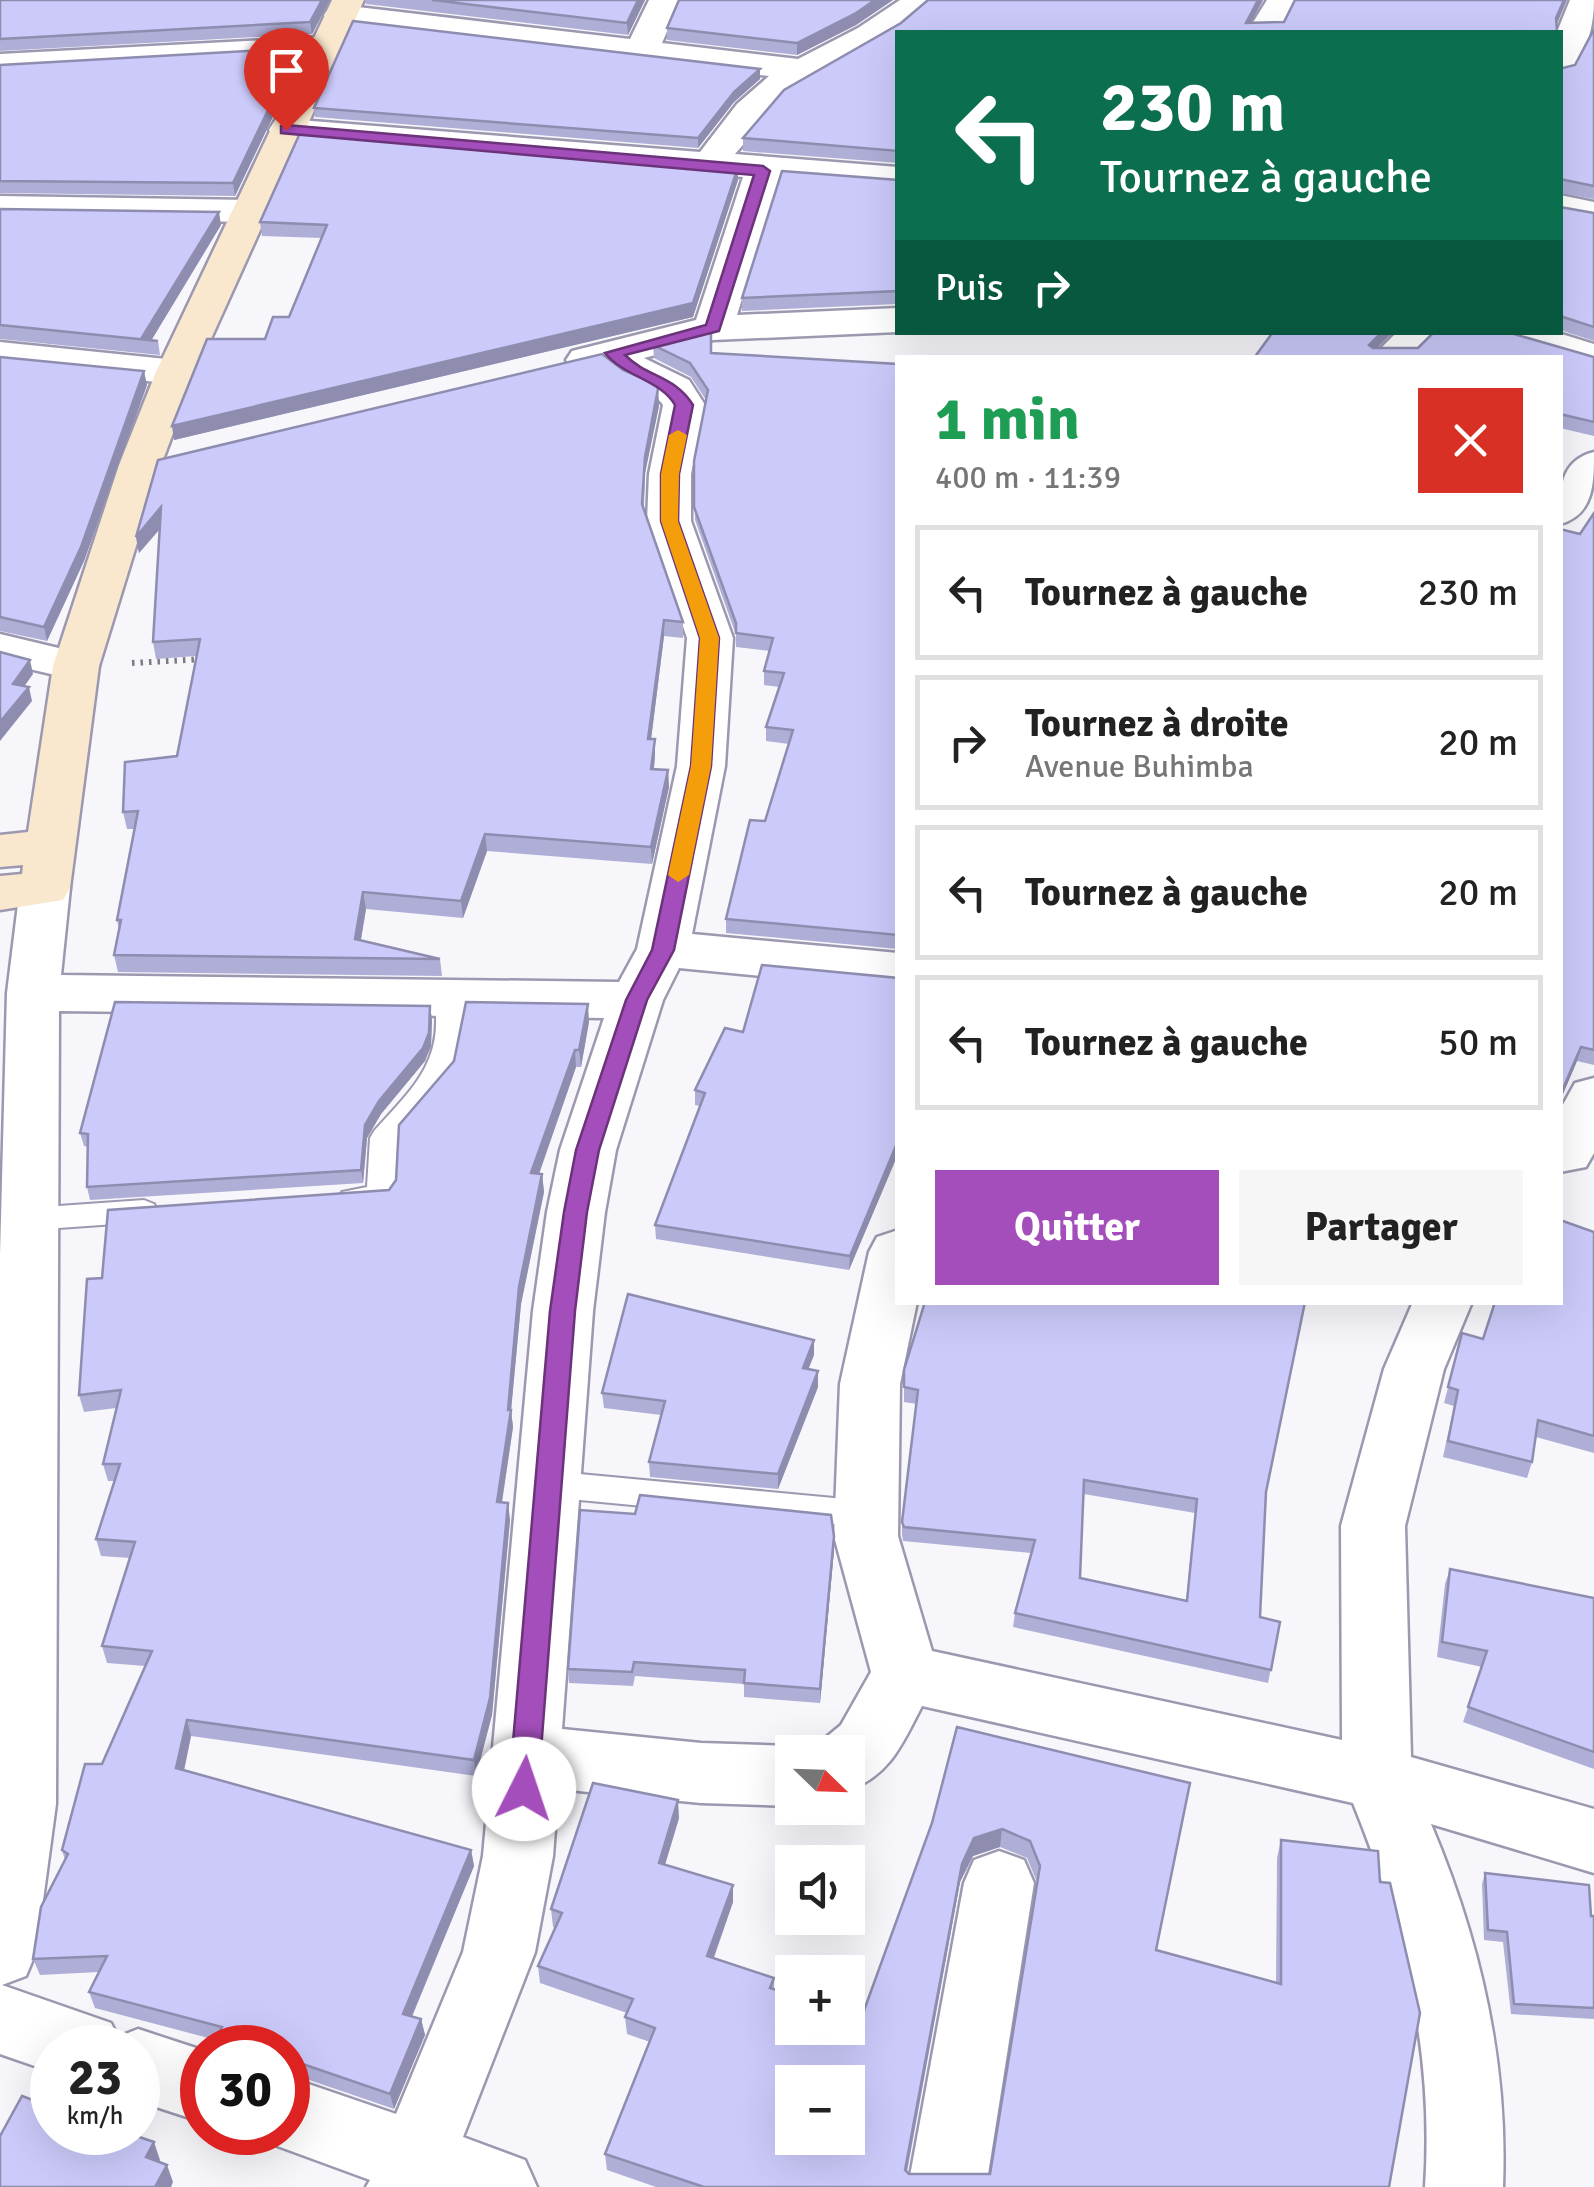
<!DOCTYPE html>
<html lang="fr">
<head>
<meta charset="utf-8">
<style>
	body { margin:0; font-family:Signika,sans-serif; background:#f6f6f6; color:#222; height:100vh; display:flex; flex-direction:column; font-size:38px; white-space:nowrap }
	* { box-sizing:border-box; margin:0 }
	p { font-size:32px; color:#767676 }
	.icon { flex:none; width:55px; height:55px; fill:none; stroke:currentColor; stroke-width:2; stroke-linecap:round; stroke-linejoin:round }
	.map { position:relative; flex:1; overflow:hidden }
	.side { position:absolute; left:895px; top:355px; width:668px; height:950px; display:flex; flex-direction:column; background:#fff; border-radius:0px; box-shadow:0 10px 40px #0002 }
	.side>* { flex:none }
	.hud { position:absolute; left:895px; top:30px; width:668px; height:305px; border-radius:0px; box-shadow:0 10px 40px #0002; background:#0b6e4f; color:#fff; overflow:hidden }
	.needle { width:65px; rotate:113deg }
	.fabs { position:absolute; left:775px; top:1735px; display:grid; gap:20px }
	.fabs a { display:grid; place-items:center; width:90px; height:90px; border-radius:0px; background:#fff; box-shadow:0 10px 40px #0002; font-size:50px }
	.speed { position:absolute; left:30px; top:2025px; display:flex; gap:20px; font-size:50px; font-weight:700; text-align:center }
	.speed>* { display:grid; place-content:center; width:130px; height:130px; border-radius:50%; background:#fff; box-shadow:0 10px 40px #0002; line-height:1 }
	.speed small { font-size:25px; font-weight:400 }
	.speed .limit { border:15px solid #d22; background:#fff; color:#111 }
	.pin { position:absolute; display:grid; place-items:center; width:85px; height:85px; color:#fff; margin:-102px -42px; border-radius:50% 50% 50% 0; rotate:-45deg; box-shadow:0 0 10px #0007 }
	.pin .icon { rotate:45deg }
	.me { position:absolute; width:110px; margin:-55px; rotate:4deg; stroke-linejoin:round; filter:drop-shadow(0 0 8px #0008) }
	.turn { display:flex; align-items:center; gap:35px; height:210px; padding:0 40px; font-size:45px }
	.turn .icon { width:130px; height:130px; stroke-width:2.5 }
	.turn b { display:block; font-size:70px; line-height:85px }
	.then { display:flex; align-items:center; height:95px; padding:0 40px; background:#0003; gap:20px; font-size:38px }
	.round { display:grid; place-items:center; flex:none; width:105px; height:105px; border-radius:0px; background:#f6f6f6 }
	.summary { display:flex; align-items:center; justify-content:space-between; height:170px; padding:0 40px }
	h1 { font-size:60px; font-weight:700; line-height:75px; color:#1e9e55 }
	.cta { display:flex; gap:20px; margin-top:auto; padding:20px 40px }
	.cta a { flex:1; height:115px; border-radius:0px; background:#a44ebc; color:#fff; font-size:40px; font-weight:700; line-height:115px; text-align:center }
	.cta a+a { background:#f6f6f6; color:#222 }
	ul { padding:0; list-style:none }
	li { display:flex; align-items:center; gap:30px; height:135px; margin:0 20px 15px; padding:0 20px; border:5px solid #e0e0e0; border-radius:0px }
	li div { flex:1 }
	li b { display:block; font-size:38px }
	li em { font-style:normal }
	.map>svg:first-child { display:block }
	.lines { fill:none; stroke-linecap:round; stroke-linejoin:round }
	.lane-casing { stroke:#9b98af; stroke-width:4 }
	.street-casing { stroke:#9b98af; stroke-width:5 }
	.secondary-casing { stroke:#9b98af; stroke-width:5 }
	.path { stroke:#7c7b81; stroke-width:6; stroke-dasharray:2.5 6; stroke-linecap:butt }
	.lane { fill:#fff; fill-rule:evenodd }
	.street { fill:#fff; fill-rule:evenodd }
	.secondary { fill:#fae8ce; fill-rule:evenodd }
	.wall { fill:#afaed7; fill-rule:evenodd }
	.shaded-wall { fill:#8e8daf }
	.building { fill:#cbcafa; stroke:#8e8daf; stroke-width:2.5; fill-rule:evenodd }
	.route { fill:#a44ebc; stroke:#6b337a; stroke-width:2.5 }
	.slow { fill:#f59e0b }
</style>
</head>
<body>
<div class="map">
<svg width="1594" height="2187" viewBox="0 0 1594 2187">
	<rect width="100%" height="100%" fill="#f7f6fb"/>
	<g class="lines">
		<defs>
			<g id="lane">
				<path d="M 447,991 L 456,994 L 464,1021 L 453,1076 L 398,1141 L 395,1197 L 391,1204 L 352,1209 L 342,1206 L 338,1199 L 342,1192 L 367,1187 L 370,1138 L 374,1131 C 411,1090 445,1061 434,1000 L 438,994 Z"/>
				<polygon points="144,1200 154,1204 158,1211 154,1218 144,1222 30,1230 20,1227 16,1219 20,1211 30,1208"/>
				<polygon points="548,1471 866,1501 877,1505 882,1514 877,1523 866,1527 548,1497 537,1493 532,1484 537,1475"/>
			</g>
			<g id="street">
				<path d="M 649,0 L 681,0 L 662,43 L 798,59 L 858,28 L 900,0 L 936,0 L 899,32 L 782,100 L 735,154 L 898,167 L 898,189 L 779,180 L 737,315 L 898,308 L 898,332 L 713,340 L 644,358 L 689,380 L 705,405 L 691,474 L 691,521 L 733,638 L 725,766 L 692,934 L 898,953 L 898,989 L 679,968 L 663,1000 L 616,1150 L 605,1212 L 593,1311 L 562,1729 L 701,1743 L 792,1746 L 811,1752 L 792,1752 L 792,1806 L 701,1803 L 558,1789 L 553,1856 L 535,1952 L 463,2137 L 525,2160 L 537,2187 L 366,2187 L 370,2180 L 261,2140 L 258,2132 L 288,2132 L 288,2077 L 396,2114 L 463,1952 L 483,1856 L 533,1311 L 547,1212 L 560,1150 L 604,1018 L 59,1011 L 56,1804 L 36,1952 L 26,1976 L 2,1985 L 111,2023 L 118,2037 L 138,2029 L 202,2050 L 202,2122 L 138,2101 L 138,2048 L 52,2048 L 52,2072 L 0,2054 L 0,1255 L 7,993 L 20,888 L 27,876 L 45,871 L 63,876 L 70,888 L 61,975 L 619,982 L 637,949 L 677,766 L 687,638 L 647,521 L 649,474 L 663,405 C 657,393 620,379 606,367 L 586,372 L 572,369 L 566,360 L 572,351 L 696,320 L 743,177 L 287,141 L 274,138 L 269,130 L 274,122 L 287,119 L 700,152 L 737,104 L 769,76 L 341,25 L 329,22 L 324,15 L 329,8 L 341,5 L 630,39 Z"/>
				<polygon points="1267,0 1299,0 1279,32 1247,32"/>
				<path d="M 1570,0 L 1594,0 C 1594,25 1587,53 1572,74 L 1560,77 L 1560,32 L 1557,32 Z"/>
				<polygon points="323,37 335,40 340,47 335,54 0,74 0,54"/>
				<polygon points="1560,195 1594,202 1594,224 1560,217"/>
				<polygon points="0,196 250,200 263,203 269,211 263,219 250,222 0,218"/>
				<polygon points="1397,332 1440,332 1416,358 1371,358"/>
				<polygon points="1493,332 1555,332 1594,344 1594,369 1498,340"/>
				<polygon points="0,342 176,360 190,363 196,372 190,381 176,384 0,366"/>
				<path d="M 1594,452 C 1594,483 1594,515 1560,524 C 1560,493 1558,461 1594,452 Z"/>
				<polygon points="0,634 92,656 99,666 92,676 76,680 0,662"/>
				<polygon points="1594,1078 1594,1153 1586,1167 1560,1172 1560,1110 1575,1083"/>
				<path d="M 898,1230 L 898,1302 L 917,1302 L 900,1384 L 898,1536 L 932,1651 L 1342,1740 L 1341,1526 L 1384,1369 L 1413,1302 L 1472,1302 L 1444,1369 L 1405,1526 L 1411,1757 L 1594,1809 L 1594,1873 L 1431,1824 C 1480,1940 1508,2061 1503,2187 L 1425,2187 C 1434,2050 1404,1929 1353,1803 L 922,1706 C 902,1744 890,1776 848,1790 L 848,1752 L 817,1752 L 824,1739 L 841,1725 L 871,1672 L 834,1536 L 840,1384 L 869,1252 L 877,1237 Z"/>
				<polygon points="999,1851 1024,1860 1034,1883 986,2187 908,2187 964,1883 974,1860"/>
			</g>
			<polygon id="secondary" points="332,0 364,0 196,372 161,465 99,666 70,888 63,900 0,910 0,876 22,874 23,865 0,867 0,835 28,832 53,666 119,465 156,372"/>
		</defs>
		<use href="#lane" class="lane-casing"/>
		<use href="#street" class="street-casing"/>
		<use href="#secondary" class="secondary-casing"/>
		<polyline class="path" points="132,663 204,659"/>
		<use href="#lane" class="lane"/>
		<use href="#street" class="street"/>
		<use href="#secondary" class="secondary"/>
	</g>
	<g class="wall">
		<polygon points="0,0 330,0 312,34 0,51"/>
		<polygon points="365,0 645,0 628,35 366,4"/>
		<polygon points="679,0 893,0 856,25 797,55 667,40 667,28"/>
		<polygon points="928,0 1263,0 1251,23 1556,24 898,32 898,163 743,151 743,138 901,23"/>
		<polygon points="1594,23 1594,199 1560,193 1563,68 1575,65 1593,30"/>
		<polygon points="300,60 235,196 0,193 0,65"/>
		<polygon points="760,79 734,102 698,148 315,117 314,108"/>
		<polygon points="738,180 693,317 174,440 265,339 289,317 322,238 262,236 260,222"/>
		<polygon points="898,180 898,304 742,311 742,298"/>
		<polygon points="1560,207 1594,213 1594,341 1560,330"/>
		<polygon points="0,209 221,225 151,340 158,341 160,355 0,339"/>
		<polygon points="1273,332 1393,332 1377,348 1594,357 1594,436 1560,428 1560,358 1254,358"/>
		<polygon points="653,345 711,353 898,364 898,949 726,933 726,919 765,821 789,744 766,741 766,727 779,687 764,685 764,671 770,651 736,647 736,635 695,520 694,461 706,400 691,377 654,358"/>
		<polygon points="0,357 147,385 84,561 47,641 0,631"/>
		<polygon points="623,370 658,389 659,406 645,473 644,508 683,622 683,638 664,636 651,739 655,756 654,769 668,770 669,787 652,864 487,851 463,918 366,909 361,940 440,959 442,976 118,972 114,955 119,930 117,920 135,829 127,829 123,812 177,756 196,656 156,659 153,642 160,529 139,553 136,537"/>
		<polygon points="1594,513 1594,1065 1577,1061 1560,1101 1560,529 1580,534"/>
		<polygon points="898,978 898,1154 849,1270 656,1239 655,1225 700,1106 695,1105 695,1090 743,1032"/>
		<polygon points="430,1006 432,1020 431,1046 425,1061 381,1114 367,1138 363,1183 90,1200 87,1187 88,1147 84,1146 80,1133"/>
		<polygon points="589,1022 581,1067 576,1067 539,1174 542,1174 544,1192 521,1304 511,1410 513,1427 502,1503 510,1520 492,1715 476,1776 191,1736 184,1770 471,1850 474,1866 412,2017 421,2019 425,2035 394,2109 289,2073 288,2077 288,2048 216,2040 95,2008 89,1992 99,1972 40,1975 33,1959 65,1860 62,1850 102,1764 145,1666 107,1663 102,1646 130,1558 101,1556 96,1539 115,1481 108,1481 103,1464 116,1408 84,1412 79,1395 102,1278 389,1190"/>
		<polygon points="1594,1232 1594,1453 1536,1437 1532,1462 1527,1478 1443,1457 1454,1406 1444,1403 1462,1333 1483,1339"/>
		<polygon points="814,1340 814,1355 808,1369 818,1371 818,1387 778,1489 650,1477 649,1462 661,1415 604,1408 602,1393"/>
		<path d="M 904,1370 L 1266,1492 L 1260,1617 L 1280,1622 L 1268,1683 L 1013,1627 L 1015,1613 L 1031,1553 L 903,1541 L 902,1535 L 902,1522 L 917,1404 L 904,1402 ZM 1084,1494 L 1195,1513 L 1186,1601 L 1080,1578 Z"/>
		<polygon points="834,1550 820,1703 744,1697 744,1684 635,1676 633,1686 569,1683 568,1669"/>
		<polygon points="1450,1569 1594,1598 1594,1769 1463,1722 1482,1667 1437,1657 1445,1584"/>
		<path d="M 957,1727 L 1156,1950 L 1276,1982 L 1277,1858 L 1281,1840 L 1389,2187 L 656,2187 L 607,2170 L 605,2154 L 650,2042 L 627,2034 L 625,2017 L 627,2013 L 540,1983 L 538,1966 L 555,1928 L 553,1927 L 551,1909 L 679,1818 L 665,1865 L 733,1885 L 733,1902 L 714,1958 L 774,1978 L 774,1990 L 862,2016 L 932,1823 ZM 1000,1847 L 1027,1858 L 1037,1882 L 990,2174 L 909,2174 L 907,2172 L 960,1882 L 973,1856 Z"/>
		<polygon points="1485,1873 1594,1916 1594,2019 1511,2014 1503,1942 1484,1940 1482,1884"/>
	</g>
	<g class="shaded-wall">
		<polygon points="322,0 330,0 312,34 310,22"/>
		<polygon points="638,0 645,0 628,35 627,23"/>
		<polygon points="875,0 893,0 856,25 797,55 797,43"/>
		<polygon points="1258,0 1263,0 1246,32 1246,23"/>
		<polygon points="1564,0 1567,0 1554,31 1556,18"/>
		<polygon points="298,48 300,60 235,196 233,183"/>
		<polygon points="760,69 760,79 734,102 698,148 698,138 734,92"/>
		<polygon points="738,167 738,180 693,317 174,440 172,426"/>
		<polygon points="219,212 221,225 151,341 141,339"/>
		<polygon points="1382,332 1393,332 1367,358 1369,345"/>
		<polygon points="144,371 147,385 84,561 47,641 44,627"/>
		<polygon points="658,389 659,406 645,473 643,521 645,457"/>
		<polygon points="161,507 164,524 139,553 136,537"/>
		<polygon points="664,620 664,636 649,756 648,739"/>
		<polygon points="30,660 33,674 16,698 13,684"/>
		<polygon points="29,687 32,701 0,741 0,722"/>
		<polygon points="655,739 655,756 652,786 651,769"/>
		<polygon points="668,770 669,787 652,864 651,847"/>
		<polygon points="485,834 487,851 463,918 461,901"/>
		<polygon points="363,892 366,909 358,956 355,939"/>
		<polygon points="588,1004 589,1022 581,1067 579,1050"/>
		<polygon points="430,1006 432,1020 431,1046 425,1061 381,1114 367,1138 363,1183 361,1170 365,1125"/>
		<polygon points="1581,1047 1577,1061 1560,1101 1562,1091"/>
		<polygon points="575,1050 576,1067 533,1191 531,1173"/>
		<polygon points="898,1141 898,1154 849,1270 850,1256"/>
		<polygon points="542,1174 544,1192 521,1304 511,1411 513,1427 499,1520 497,1502 519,1287"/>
		<polygon points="814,1340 814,1355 803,1383 803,1368"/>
		<polygon points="818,1371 818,1387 778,1489 778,1474"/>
		<polygon points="508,1503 510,1520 492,1715 476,1776 474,1760"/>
		<polygon points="834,1536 834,1550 820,1703 820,1689"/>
		<polygon points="187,1720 191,1736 181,1785 176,1768"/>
		<polygon points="678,1800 679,1818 660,1881 659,1863"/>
		<polygon points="1002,1829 1000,1847 973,1856 960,1882 904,2186 905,2170 962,1864 974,1838"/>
		<polygon points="471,1850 474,1866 406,2030 403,2014"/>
		<polygon points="733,1885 733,1902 708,1973 707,1956"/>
		<polygon points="421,2019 425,2035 394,2109 390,2094"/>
		<polygon points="154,2142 160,2160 153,2175 146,2157"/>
		<polygon points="167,2165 173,2182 171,2187 155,2187"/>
	</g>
	<g class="building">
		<polygon points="0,0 322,0 310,22 0,39"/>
		<polygon points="432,0 638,0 627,23"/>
		<polygon points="679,0 875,0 856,13 797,43 667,28"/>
		<polygon points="928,0 1258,0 1246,23 1284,22 1295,0 1564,0 1556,18 1557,32 898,32 898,151 743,138 784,90 901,23"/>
		<polygon points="353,21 760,69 734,92 698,138 314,108"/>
		<polygon points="1594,29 1594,186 1560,179 1560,196 1560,66 1563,68 1575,65"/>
		<polygon points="298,48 233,183 0,181 0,65"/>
		<polygon points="300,133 738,167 693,303 172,426 207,339 265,339 273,317 289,317 327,225 260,222"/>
		<polygon points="782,171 898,180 898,291 742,298"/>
		<polygon points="1560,207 1594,213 1594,327 1560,316"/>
		<polygon points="0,209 219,212 141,339 158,341 0,325"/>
		<polygon points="711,331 711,353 898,364 898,935 726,919 750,820 765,821 793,730 766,727 784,673 764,671 773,638 736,633 736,623 694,507 694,461 708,390 690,363 653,345"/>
		<polygon points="1273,332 1382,332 1369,345 1373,348 1418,348 1434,332 1507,332 1594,357 1594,422 1560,414 1560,358 1254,358"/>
		<polygon points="602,354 623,370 656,384 658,389 645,457 642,504 683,622 664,620 648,739 655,739 651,769 668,770 651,847 485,834 461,901 363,892 355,939 440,959 114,955 121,920 117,920 138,811 123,812 125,762 177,756 200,639 153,642 161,507 136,537 158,460"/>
		<polygon points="0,357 144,371 81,547 44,627 0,617"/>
		<polygon points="1594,513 1594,1050 1581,1047 1562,1091 1560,1091 1560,529 1580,534"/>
		<polygon points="0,652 30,660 13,684 29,687 0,722"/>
		<polygon points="762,965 898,978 898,1141 850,1256 655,1225 705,1093 695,1090 725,1028 743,1032"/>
		<polygon points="115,1002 430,1006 429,1033 423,1048 379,1101 365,1125 361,1170 87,1187 88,1134 80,1133"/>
		<polygon points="466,1002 588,1004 579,1050 575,1050 531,1173 542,1174 519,1287 508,1410 511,1410 497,1502 508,1503 490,1698 474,1760 187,1720 176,1768 471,1850 403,2014 421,2019 390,2094 288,2059 288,2048 212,2047 222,2027 89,1992 107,1956 33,1959 41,1907 68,1854 62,1850 85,1764 102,1764 152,1651 102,1646 135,1542 96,1539 120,1464 103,1464 121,1390 79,1395 87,1279 102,1278 108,1210 389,1190 396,1180 399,1125 454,1061"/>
		<polygon points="1560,1220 1594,1232 1594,1436 1538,1420 1532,1462 1448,1441 1458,1390 1448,1387 1462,1333 1483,1339 1495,1302 1560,1302"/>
		<polygon points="628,1294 814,1340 803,1368 818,1371 778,1474 649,1462 665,1401 602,1393"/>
		<path d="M 925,1302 L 1305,1302 L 1266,1492 L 1260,1617 L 1280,1622 L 1271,1670 L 1015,1613 L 1035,1540 L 904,1527 L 902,1522 L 918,1390 L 904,1387 L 904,1370 ZM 1084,1480 L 1197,1499 L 1187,1601 L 1080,1578 Z"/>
		<polygon points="640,1495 831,1515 834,1536 820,1689 744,1683 745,1670 634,1662 632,1672 568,1669 580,1510 635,1514"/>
		<polygon points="1450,1569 1594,1598 1594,1752 1468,1707 1487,1651 1442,1642"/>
		<path d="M 957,1727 L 1190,1783 L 1156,1950 L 1281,1984 L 1281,1840 L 1378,1851 L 1380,1882 L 1390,1883 L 1420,2013 L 1389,2187 L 704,2187 L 605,2154 L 655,2028 L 625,2017 L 633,1999 L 538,1966 L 562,1913 L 551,1909 L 593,1783 L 678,1800 L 659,1863 L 733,1885 L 707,1956 L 774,1978 L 770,1988 L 792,1995 L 792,2028 L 848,2028 L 848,2012 L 862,2016 L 932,1823 ZM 1002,1829 L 1030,1841 L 1040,1866 L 990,2174 L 909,2174 L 905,2170 L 962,1864 L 974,1838 ZM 792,2082 L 848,2082 L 848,2138 L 792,2138 Z"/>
		<polygon points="1485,1873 1589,1885 1591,1916 1594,1916 1594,2008 1514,2004 1507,1932 1488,1930"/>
		<polygon points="22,2096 52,2107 52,2132 125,2132 154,2142 146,2157 167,2165 155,2187 0,2187 0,2136"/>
	</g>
	<path class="route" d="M 286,125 L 763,166 L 770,171 L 719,331 L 625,355 C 648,378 674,375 693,405 L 679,474 L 678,521 L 719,638 L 711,766 L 674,950 L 647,1000 L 599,1150 L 587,1212 L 575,1311 L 538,1789 L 534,1798 L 524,1802 L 513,1798 L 509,1789 L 550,1311 L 564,1212 L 576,1150 L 626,1000 L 652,950 L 691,766 L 700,638 L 661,521 L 661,474 L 675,405 C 661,380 624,377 605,353 L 706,325 L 754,175 L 281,133 L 281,126 Z"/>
	<polygon class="slow" points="678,430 687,435 679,474 678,521 719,638 711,766 689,875 678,882 668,875 691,766 700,638 661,521 661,474 669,435"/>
</svg>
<div class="fabs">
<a><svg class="needle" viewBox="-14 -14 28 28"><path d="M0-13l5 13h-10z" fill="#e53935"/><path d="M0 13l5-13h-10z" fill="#767676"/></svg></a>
<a><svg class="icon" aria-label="sound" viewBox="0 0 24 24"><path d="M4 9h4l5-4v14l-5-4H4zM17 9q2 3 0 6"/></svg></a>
<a>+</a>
<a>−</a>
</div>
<div class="speed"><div>23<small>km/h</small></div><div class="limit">30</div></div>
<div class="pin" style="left:286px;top:130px;background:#d93025"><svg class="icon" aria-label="arrive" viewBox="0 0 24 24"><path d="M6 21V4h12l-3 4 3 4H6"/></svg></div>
<svg class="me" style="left:524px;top:1789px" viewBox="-20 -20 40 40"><circle r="19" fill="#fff"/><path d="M0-13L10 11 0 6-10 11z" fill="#a44ebc"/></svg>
<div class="hud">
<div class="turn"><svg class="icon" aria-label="left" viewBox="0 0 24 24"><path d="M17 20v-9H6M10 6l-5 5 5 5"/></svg><div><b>230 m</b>Tournez à gauche</div></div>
<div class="then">Puis<svg class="icon" aria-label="right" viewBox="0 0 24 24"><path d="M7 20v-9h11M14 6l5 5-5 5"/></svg></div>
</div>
<section class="side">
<div class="summary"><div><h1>1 min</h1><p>400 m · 11:39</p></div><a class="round" style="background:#d93025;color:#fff"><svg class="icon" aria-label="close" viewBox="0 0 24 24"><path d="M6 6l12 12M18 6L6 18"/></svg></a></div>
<ul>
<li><svg class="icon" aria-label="left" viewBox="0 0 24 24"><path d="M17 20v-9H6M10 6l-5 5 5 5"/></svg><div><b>Tournez à gauche</b></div><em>230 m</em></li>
<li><svg class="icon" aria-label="right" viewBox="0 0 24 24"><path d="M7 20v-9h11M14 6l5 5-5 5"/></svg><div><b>Tournez à droite</b><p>Avenue Buhimba</p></div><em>20 m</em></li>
<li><svg class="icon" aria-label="left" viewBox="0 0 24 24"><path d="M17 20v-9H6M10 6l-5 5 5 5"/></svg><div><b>Tournez à gauche</b></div><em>20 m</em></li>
<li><svg class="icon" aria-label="left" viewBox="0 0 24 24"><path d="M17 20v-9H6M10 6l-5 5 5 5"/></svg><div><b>Tournez à gauche</b></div><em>50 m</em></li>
</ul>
<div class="cta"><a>Quitter</a><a>Partager</a></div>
</section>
</div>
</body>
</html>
